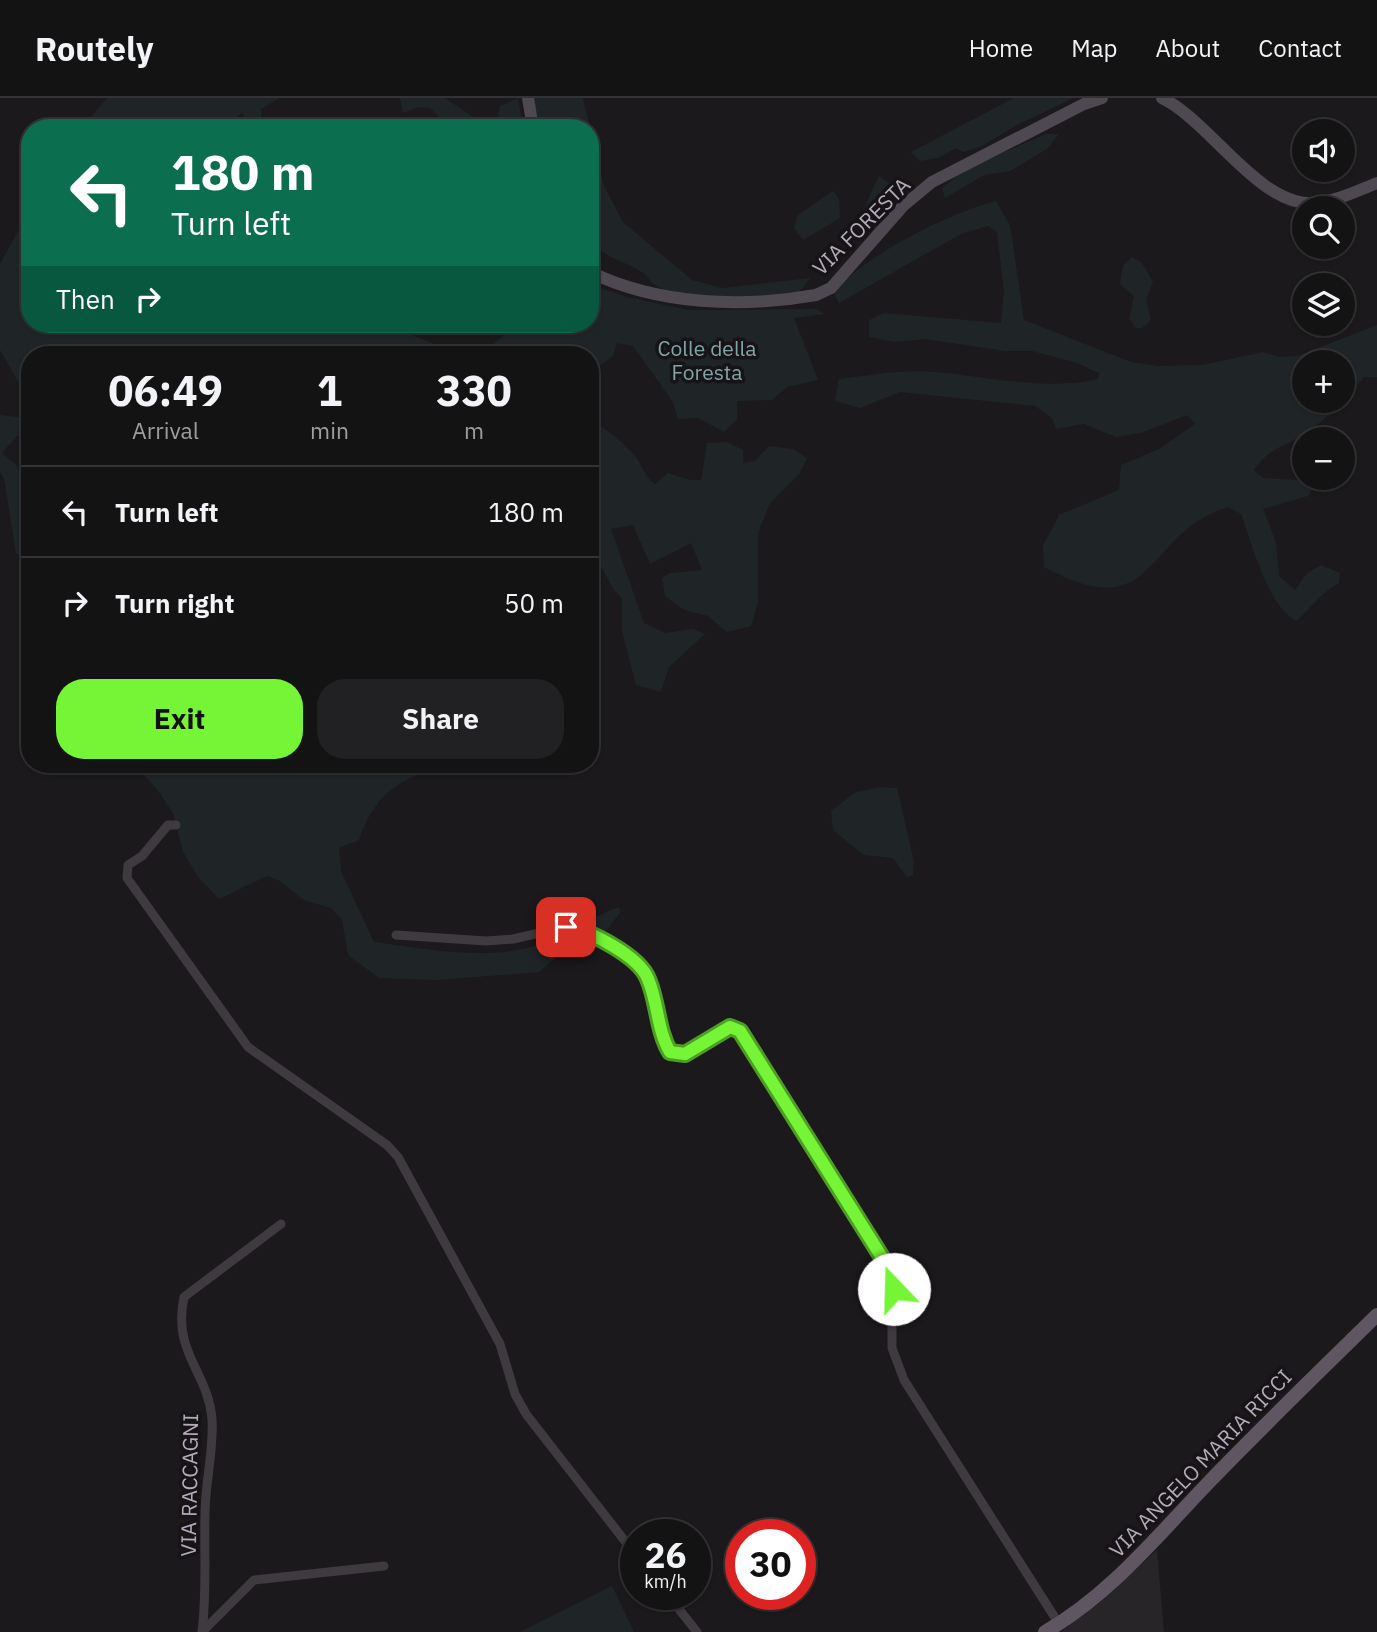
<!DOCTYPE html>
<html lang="en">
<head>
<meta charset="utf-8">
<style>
	body { margin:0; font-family:"IBM Plex Sans",sans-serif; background:#212022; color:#f1f3f6; height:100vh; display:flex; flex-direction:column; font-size:26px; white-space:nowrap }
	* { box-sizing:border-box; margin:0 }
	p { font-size:23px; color:#9d9ea0 }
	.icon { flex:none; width:38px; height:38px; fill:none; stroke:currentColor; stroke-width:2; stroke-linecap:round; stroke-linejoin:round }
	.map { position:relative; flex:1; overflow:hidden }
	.panel { position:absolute; left:21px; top:248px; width:578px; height:427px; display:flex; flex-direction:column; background:#141314; border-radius:28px; box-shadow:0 2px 5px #0004,0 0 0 2px #333234 }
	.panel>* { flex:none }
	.guide { position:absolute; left:21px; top:21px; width:578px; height:214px; border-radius:28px; box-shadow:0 2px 5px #0004,0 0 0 2px #333234; background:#0b6e4f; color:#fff; overflow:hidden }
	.buttons { position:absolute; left:1292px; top:21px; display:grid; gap:14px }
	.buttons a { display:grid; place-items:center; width:63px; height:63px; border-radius:50%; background:#141314; box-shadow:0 2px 5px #0004,0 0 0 2px #333234; font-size:35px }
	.speed { position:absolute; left:620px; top:1421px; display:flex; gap:14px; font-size:35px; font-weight:700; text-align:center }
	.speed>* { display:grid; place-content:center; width:91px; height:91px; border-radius:50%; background:#141314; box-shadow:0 2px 5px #0004,0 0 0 2px #333234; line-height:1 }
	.speed small { font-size:18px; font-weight:400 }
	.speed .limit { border:10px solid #d22; background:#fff; color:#111 }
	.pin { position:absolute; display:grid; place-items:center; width:60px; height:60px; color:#fff; margin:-30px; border-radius:14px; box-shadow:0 4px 10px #0006 }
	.me { position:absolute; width:77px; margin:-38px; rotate:339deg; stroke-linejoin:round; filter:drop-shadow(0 0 5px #0008) }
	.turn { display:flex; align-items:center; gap:24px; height:147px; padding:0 35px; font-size:32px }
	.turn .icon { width:91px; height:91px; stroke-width:2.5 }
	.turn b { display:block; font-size:49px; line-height:60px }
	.then { display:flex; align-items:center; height:66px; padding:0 35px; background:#0003; gap:14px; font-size:26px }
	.eta { display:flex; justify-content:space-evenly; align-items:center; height:119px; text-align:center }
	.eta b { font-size:42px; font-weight:700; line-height:49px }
	.button { display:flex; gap:14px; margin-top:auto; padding:14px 35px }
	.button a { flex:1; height:80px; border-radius:28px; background:#76f537; color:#111; font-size:28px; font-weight:700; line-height:80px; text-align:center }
	.button a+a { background:#212022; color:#f1f3f6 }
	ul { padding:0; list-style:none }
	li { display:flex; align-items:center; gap:21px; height:91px; padding:0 35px; border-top:2px solid #333234 }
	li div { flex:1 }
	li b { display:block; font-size:26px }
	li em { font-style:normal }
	header { display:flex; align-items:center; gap:42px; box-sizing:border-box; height:98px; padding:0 35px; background:#141314; border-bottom:2px solid #333234 }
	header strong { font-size:33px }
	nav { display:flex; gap:38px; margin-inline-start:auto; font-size:24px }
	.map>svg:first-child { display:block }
	.built { fill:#282528 }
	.green { fill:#1f2527; fill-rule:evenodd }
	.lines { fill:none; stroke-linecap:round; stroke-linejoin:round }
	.street { stroke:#3f3a40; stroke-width:9 }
	.secondary { stroke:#4e4851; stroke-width:12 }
	.primary { stroke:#5e5660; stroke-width:14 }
	.route-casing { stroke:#4d9f24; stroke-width:18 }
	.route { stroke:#76f537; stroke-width:12 }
	.labels { text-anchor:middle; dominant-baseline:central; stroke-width:7; stroke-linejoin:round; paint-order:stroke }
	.street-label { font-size:21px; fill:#b6abbb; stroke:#161416 }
	.park-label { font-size:21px; fill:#82a4a6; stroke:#161416 }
</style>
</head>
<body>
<header>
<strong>Routely</strong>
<nav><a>Home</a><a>Map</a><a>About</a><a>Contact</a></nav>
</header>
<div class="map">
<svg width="1377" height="1534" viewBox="0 0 1377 1534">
	<rect width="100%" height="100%" fill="#1b191b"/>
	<polygon class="built" points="1157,1452 1164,1534 1061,1534 1103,1502"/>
	<g class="green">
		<polygon points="107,0 280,0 261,11 261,24 266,30 251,30 242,15 221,30 82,30"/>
		<polygon points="400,0 445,0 476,21 497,23 500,8 518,0 523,30 450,30 430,10 419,9 403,15"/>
		<polygon points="534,0 583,0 590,30 540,30 532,10"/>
		<polygon points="1014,0 1073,0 1015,28 982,48 963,54 956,50 938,60 920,63 911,54"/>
		<path d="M 590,30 L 604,88 L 623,124 L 692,182 L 722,190 L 810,180 L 799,194 C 760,197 690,208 655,187 C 650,184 648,178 643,175 C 624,161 606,163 590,141 Z"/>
		<polygon points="1046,36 1059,36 1047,51 1010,73 984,77 945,100 942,90 967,70"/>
		<path d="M 879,78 L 892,87 L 897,95 C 892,112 878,131 863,139 C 856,121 872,94 879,78 Z"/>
		<polygon points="833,93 839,101 840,120 803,142 794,130 798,117"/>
		<path d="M 996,103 L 1010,127 L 1024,222 L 1131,264 L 1159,268 L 1203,267 L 1263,254 L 1279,259 L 1298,258 L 1377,227 L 1377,279 L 1364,279 C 1346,300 1327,322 1303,337 C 1280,351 1272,348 1254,372 L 1263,380 L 1317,383 L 1308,398 L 1263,411 L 1276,444 L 1279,478 L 1295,492 L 1307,475 L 1321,467 L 1340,475 L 1339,485 C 1321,495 1311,509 1297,523 C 1268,510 1252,445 1241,416 L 1228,409 C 1142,435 1159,531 1044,469 L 1043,448 L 1059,417 L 1119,392 L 1121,367 L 1159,351 L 1195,326 L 1187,317 L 1141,335 L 1116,339 L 1084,326 L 1056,331 L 1052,320 L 1035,308 L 900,294 L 860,310 L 835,303 L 839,281 C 871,277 903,271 936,274 C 990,279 1044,293 1098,281 L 1099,275 L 1077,265 L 1032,253 L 1005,253 L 925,241 L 894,244 L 869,239 L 869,222 L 884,215 L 1001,225 L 1004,193 L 997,134 L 988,128 L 961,136 L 839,205 L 834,196 C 857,160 954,113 996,103 ZM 1304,264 L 1342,264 L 1342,303 L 1304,303 Z"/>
		<path d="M 30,112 L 30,226 L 390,226 C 411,237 466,264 488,250 C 501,242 508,230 524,226 C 544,222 569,226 590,226 L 590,188 L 594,188 L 627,199 L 688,212 L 816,211 L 825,216 L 794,220 L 818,282 L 787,289 L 772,302 L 737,303 L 737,322 L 724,334 L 698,320 L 678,321 L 673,304 L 633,248 L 617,245 L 613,258 L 595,271 L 590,266 L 590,257 L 30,257 L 30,334 L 17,338 L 2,355 L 17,368 L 30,414 L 28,463 L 16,455 L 4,380 L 0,374 L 0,317 L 25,320 L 28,301 L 0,252 L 0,166 Z"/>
		<polygon points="1132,159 1142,165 1153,184 1146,201 1151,222 1142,230 1136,230 1129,221 1134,198 1120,186 1123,168"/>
		<path d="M 590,322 C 607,331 623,344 635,358 C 643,368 644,378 655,386 L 668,375 L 690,382 L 701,382 L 707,345 L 727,344 L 743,352 L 743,365 L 755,363 L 769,348 L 793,351 L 807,360 L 800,375 L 770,405 L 758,435 L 758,505 L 751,528 L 727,534 L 708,518 L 684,512 L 665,498 L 662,480 L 670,475 L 702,472 L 691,445 L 650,466 L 633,427 L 611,431 L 644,525 L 665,535 L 693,531 L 705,536 L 669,569 L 661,594 L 636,587 L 622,533 L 622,500 L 613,491 L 590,447 Z"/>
		<path d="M 127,667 L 442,667 C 398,683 375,695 359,742 L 339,750 L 341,773 L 374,844 C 428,851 488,864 541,846 C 569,837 589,819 619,809 L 620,815 L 592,850 L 559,857 L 539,874 L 436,882 L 379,880 L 348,857 L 342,821 L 331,810 L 304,802 L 280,783 L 267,778 L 219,801 L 198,779 L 183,754 L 173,715 L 159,694 L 146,679 Z"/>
		<polygon points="881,689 897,690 914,764 913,777 907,779 893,760 864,757 833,732 831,713 856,694"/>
		<polygon points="612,1488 634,1534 520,1534"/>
	</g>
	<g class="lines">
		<g class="street">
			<polyline points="176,727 168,727 142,758 128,767 127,780 248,949 387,1047 398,1059 500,1246 515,1296 526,1316 635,1456"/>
			<polyline points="396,837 486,843 513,841 566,829 591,836 613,849 647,878 670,954 685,956 730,929 740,933 892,1181 892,1250 904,1282 1059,1526"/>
			<polyline points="667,1496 697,1534"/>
			<path d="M 202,1534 C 207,1495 204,1456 205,1417 C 205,1385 214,1352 212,1321 C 208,1273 172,1255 184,1199 L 281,1126"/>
			<polyline points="202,1534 254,1482 384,1468"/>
		</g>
		<g class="secondary">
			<polyline points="528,0 533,30"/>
			<path d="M 1162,0 C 1210,23 1260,110 1315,105 C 1337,103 1357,93 1377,85"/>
			<path d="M 590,174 C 658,207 742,210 816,197 L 831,190 L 903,108 L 932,84 L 1084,6 L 1102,0"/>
		</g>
		<path class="primary" d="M 1045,1534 C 1110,1497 1159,1436 1210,1383 C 1264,1327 1321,1272 1377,1217"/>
	</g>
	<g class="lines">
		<defs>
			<path id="route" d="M 566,829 C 589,832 639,858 648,881 C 658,904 657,932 670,954 L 685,956 L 730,929 L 740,933 L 883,1161 L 894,1191"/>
		</defs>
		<use href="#route" class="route-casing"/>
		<use href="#route" class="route"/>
	</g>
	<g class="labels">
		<g class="street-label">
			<text transform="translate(861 128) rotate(-45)">VIA FORESTA</text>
			<text transform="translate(1200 1365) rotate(-46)">VIA ANGELO MARIA RICCI</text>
			<text transform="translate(189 1387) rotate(-89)">VIA RACCAGNI</text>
		</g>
		<g class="park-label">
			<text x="707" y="250">Colle della<tspan x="707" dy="24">Foresta</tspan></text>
		</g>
	</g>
</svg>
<div class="buttons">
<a><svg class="icon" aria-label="sound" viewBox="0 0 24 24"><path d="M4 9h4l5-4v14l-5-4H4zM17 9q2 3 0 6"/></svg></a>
<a><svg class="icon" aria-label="search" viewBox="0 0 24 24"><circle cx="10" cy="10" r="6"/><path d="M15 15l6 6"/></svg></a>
<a><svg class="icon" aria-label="layers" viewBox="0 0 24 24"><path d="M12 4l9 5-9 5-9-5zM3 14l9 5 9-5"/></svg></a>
<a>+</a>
<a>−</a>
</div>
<div class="speed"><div>26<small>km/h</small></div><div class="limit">30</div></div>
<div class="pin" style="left:566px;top:829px;background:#d93025"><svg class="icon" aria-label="arrive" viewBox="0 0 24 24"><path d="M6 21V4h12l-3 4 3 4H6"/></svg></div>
<svg class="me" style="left:894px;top:1191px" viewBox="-20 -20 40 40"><circle r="19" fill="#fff"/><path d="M0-13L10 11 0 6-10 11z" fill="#76f537"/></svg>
<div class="guide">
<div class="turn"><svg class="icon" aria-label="left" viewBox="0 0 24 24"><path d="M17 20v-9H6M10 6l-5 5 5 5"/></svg><div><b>180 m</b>Turn left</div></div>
<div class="then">Then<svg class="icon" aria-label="right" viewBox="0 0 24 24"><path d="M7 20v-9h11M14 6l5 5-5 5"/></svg></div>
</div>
<section class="panel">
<div class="eta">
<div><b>06:49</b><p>Arrival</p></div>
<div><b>1</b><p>min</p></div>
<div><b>330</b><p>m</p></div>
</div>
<ul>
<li><svg class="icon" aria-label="left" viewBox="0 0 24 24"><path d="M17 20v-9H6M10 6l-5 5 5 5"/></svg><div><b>Turn left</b></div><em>180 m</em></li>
<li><svg class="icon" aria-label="right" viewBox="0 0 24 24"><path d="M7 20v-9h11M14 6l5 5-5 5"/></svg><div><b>Turn right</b></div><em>50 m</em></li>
</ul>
<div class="button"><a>Exit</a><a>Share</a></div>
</section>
</div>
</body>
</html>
